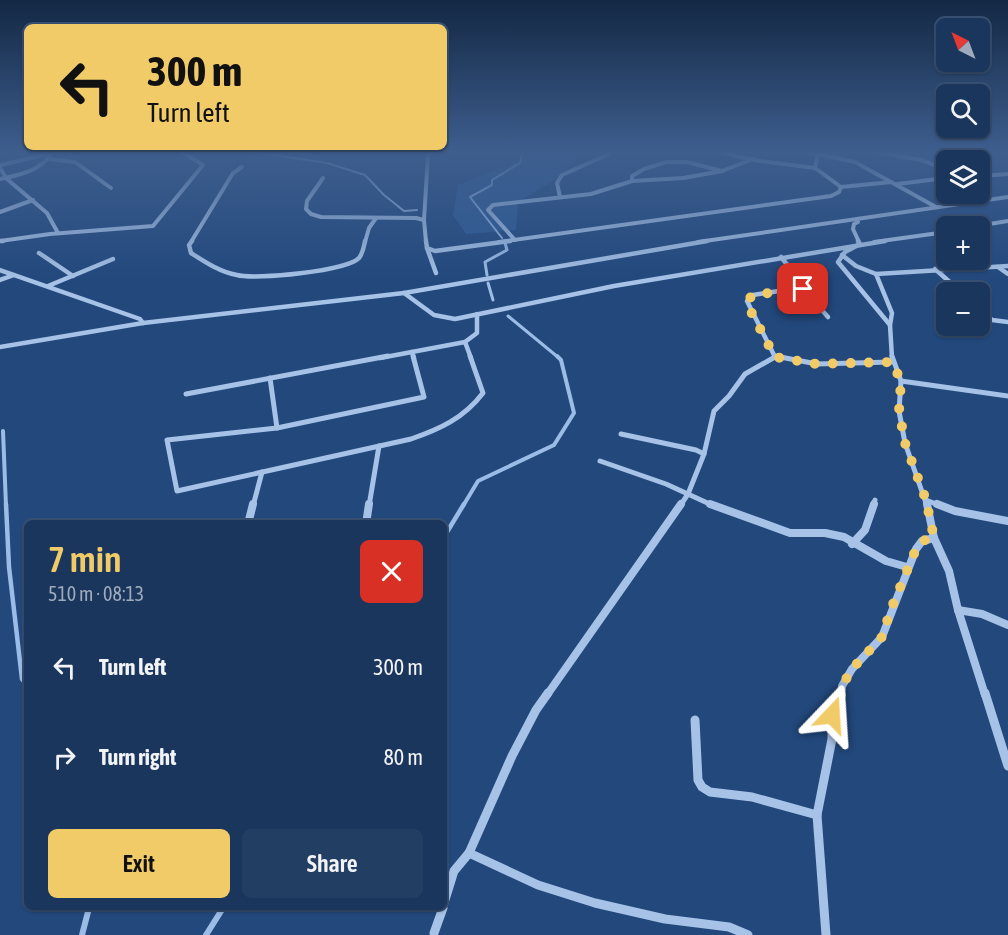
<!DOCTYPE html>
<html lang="en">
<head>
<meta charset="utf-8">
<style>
	body { margin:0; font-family:"Asap Condensed",sans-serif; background:#233e63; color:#f1f3f6; height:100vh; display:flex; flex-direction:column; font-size:22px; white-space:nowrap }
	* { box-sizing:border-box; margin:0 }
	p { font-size:20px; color:#9fabbc }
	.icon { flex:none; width:33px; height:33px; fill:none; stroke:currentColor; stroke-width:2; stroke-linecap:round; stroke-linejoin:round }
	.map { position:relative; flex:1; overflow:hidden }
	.details { position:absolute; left:24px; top:520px; width:423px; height:390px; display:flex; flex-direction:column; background:#1a365d; border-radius:9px; box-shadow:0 2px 4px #0004,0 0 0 2px #385072 }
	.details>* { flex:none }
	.guide { position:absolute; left:24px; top:24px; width:423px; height:126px; border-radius:9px; box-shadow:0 2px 4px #0004,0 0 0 2px #385072; background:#f1cb68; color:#111; overflow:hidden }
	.needle { width:39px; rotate:318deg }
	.controls { position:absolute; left:936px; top:18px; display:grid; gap:12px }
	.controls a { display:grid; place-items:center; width:54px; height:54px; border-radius:9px; background:#1a365d; box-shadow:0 2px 4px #0004,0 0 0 2px #385072; font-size:30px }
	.pin { position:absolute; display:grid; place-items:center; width:51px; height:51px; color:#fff; margin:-26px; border-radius:12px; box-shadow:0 3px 9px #0006 }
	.me { position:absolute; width:66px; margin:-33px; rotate:20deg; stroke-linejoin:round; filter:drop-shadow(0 0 4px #0008) }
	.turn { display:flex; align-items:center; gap:21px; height:126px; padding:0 24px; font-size:27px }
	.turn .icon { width:78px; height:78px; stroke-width:2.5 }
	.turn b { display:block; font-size:42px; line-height:51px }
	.round { display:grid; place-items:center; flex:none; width:63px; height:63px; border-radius:9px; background:#233e63 }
	.summary { display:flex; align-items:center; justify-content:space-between; height:102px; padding:0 24px }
	h1 { font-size:36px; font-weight:600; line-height:45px; color:#f1cb68 }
	.button { display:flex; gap:12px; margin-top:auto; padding:12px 24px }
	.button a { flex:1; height:69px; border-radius:9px; background:#f1cb68; color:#111; font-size:24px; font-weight:600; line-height:69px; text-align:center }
	.button a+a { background:#233e63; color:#f1f3f6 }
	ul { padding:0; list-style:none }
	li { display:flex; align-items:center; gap:18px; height:90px; padding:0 24px }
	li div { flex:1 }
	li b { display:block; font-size:22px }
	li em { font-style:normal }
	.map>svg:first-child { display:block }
	.green { fill:#2c5a94 }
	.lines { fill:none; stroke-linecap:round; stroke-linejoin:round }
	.stream-far4 { stroke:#9abce7; stroke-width:2 }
	.stream-far3 { stroke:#9abce7; stroke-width:3 }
	.stream-far2 { stroke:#9abce7; stroke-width:4 }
	.stream-far1 { stroke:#9abce7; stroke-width:4.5 }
	.stream { stroke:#9abce7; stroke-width:6 }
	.minor-far4 { stroke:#a6c2e6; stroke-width:4 }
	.minor-far3 { stroke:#a6c2e6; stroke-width:4.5 }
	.minor-far2 { stroke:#a6c2e6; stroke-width:5 }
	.minor-far1 { stroke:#a6c2e6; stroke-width:8 }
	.minor { stroke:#a6c2e6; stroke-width:9 }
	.route { stroke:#f1cb68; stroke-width:10; stroke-dasharray:0 18 }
</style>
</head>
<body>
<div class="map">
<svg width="1008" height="935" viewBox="0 0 1008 935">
	<rect width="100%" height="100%" fill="#22487c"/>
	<polygon class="green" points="528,151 580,151 562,175 518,202 516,230 466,234 453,215 458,185 522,160"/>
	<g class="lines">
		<g class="stream-far4">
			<polyline points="246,151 327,163 365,175 384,195 404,211 417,210"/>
			<polyline points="502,238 470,197 492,185 492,180 520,163 523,151"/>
		</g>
		<g class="stream-far3">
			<polyline points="487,275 485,262 507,250 505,243"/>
			<polyline points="488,283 493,300"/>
			<polyline points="508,316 559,358"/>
		</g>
		<g class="stream-far2">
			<polyline points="3,431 6,506"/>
			<polyline points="463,506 478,481 554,445 574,413 561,360 557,356"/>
		</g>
		<g class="stream-far1">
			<polyline points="6,504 9,567 22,679 27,685"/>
			<polyline points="444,537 464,504"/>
		</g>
		<g class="stream">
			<polyline points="82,935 89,908"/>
			<polyline points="206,935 223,908"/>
		</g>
		<g class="minor-far4">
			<polyline points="714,151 760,161 815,168"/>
			<polyline points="803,151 818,154 815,168 841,187 891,182"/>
			<polyline points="870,151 921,160 943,168"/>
			<polyline points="47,152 59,151"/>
			<polyline points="818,154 855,162 936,207"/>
			<polyline points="48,159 75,162 111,188"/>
			<polyline points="947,160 952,151"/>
			<polygon points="666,162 687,162 722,171 683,178 632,181 632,176 644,169"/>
			<polyline points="0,165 48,154"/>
			<polyline points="0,168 7,179 47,213 58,233"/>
			<polyline points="722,171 753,159"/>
			<polyline points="980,176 1008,174"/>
			<polyline points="323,178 307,201 306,209 311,214 321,217 416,218 424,220 426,242"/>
			<path d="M 0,179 C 19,175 37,172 50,156 L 47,151"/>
			<polyline points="897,184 946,178"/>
			<polyline points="560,197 557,183 562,175 609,154"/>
			<polyline points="0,212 33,200"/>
			<polyline points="424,220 428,155 438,151"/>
			<polyline points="858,222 854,224 853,229 859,242"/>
			<polyline points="977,226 1008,221"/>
			<polyline points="515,240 488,210 493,205 591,194 632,181"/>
			<polyline points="0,241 50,234 153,226 203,165 181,151"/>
			<polyline points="191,242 233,173 242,167"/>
			<polyline points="365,242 369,228 376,218"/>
			<polyline points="499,242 831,196 839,192 841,187"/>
			<polyline points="698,242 1008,197"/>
			<polyline points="874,242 946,232"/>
		</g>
		<g class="minor-far3">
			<polyline points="0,241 3,241"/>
			<path d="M 192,241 L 189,245 L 191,253 C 205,262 220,272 237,275 C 255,280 347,271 359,258 C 363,253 364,246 365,241"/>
			<polyline points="426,241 427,248 435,251 510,241"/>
			<polyline points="858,241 860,244 845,252 838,262 890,325 892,358"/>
			<polyline points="427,248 436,273"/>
			<polyline points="39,253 73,276"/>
			<polyline points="842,255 856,266 876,274"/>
			<polyline points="998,267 1008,274"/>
			<polyline points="935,269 961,292"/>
			<polyline points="0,270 140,319 143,323"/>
			<polyline points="0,280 14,275"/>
			<polyline points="48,286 113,259"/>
			<polyline points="803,289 828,317"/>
			<polyline points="404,293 434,315 455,319 614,286 885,241"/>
			<polyline points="980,309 992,320 1008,322"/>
			<polyline points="890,325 892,313 876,274 1008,266"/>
			<polyline points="465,342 471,358"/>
			<polyline points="0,347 143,323 404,293 707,241"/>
			<polyline points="412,352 414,358"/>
			<polyline points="380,358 465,342 477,333 477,314"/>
			<polyline points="781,358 775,357 747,301 753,295 805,287 781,257"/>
		</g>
		<g class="minor-far2">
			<path d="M 413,356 L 424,397 L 277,428 L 167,440 L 177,491 L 411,439 C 440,429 464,418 483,393 L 470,356"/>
			<polyline points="775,356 817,364 892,362"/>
			<polyline points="892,356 901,381 899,411 905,443 927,506"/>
			<polyline points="270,378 277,428"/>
			<polyline points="901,381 1008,396"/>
			<polyline points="186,394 388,356"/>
			<polyline points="621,434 696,450 704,454"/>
			<polyline points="600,461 666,484 714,506"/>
			<polyline points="926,500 941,506"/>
			<polyline points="253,506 262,472"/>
			<polyline points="369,506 379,446"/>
			<polyline points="680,506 688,494 704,454 714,411 729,396 745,374 775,357"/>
			<polyline points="873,506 875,500"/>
		</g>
		<g class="minor-far1">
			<polyline points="710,504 790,533 825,533 844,537 886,561 907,567"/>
			<polyline points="927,504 934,538 949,571 958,610 985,695"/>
			<polyline points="937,504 955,511 1008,521"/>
			<polyline points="248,524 253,504"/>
			<polyline points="366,524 369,504"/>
			<polyline points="852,544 865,530 874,504"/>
			<polyline points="958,610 982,614 1008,625"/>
			<polyline points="547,695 681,504"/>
			<polyline points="841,695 842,686 852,669 882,637 916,549 922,541 934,538"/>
		</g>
		<g class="minor">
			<polyline points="985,693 1008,766"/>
			<polyline points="695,720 698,780 702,787 710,792 752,797 817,815"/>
			<polyline points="469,853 538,885 595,903 665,919 729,927 748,935"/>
			<polyline points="444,903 454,871 469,853 512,756 536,710 548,693"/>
			<polyline points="434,933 443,908"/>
			<polyline points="826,935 817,815 832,739 832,715 840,702 841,693"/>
		</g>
	</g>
	<linearGradient id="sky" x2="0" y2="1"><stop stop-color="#132844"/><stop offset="0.54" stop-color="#3e5e8e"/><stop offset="1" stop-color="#3e5e8e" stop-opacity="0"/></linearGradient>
	<rect width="1008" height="281" fill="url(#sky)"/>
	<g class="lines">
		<polyline class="route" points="803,289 753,295 747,301 748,306 775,357 817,364 892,362 901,381 899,411 905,443 926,500 934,538 922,541 916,549 891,609 882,637 852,669 842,686 840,702 832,715"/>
	</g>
</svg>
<div class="controls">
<a><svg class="needle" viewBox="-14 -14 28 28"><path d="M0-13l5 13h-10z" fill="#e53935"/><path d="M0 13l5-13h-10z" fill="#9fabbc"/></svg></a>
<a><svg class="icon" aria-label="search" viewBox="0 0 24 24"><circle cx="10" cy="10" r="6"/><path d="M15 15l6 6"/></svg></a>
<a><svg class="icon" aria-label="layers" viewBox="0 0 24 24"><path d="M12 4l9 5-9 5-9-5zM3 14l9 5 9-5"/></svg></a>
<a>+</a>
<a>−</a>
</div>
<div class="pin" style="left:803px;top:289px;background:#d93025"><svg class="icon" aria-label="arrive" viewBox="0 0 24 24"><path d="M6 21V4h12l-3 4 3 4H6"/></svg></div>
<svg class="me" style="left:832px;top:715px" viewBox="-20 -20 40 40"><path d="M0-17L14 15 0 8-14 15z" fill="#f1cb68" stroke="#fff" stroke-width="4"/></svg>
<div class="guide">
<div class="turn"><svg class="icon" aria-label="left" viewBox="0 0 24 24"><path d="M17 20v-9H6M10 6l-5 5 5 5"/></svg><div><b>300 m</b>Turn left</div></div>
</div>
<section class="details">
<div class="summary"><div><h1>7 min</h1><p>510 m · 08:13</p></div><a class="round" style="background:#d93025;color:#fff"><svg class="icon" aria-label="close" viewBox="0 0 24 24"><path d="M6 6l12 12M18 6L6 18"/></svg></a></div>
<ul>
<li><svg class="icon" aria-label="left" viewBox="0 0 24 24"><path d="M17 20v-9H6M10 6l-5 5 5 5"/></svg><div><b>Turn left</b></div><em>300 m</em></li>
<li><svg class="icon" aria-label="right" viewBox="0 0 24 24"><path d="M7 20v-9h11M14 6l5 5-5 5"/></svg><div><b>Turn right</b></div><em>80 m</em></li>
</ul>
<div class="button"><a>Exit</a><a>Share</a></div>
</section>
</div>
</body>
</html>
